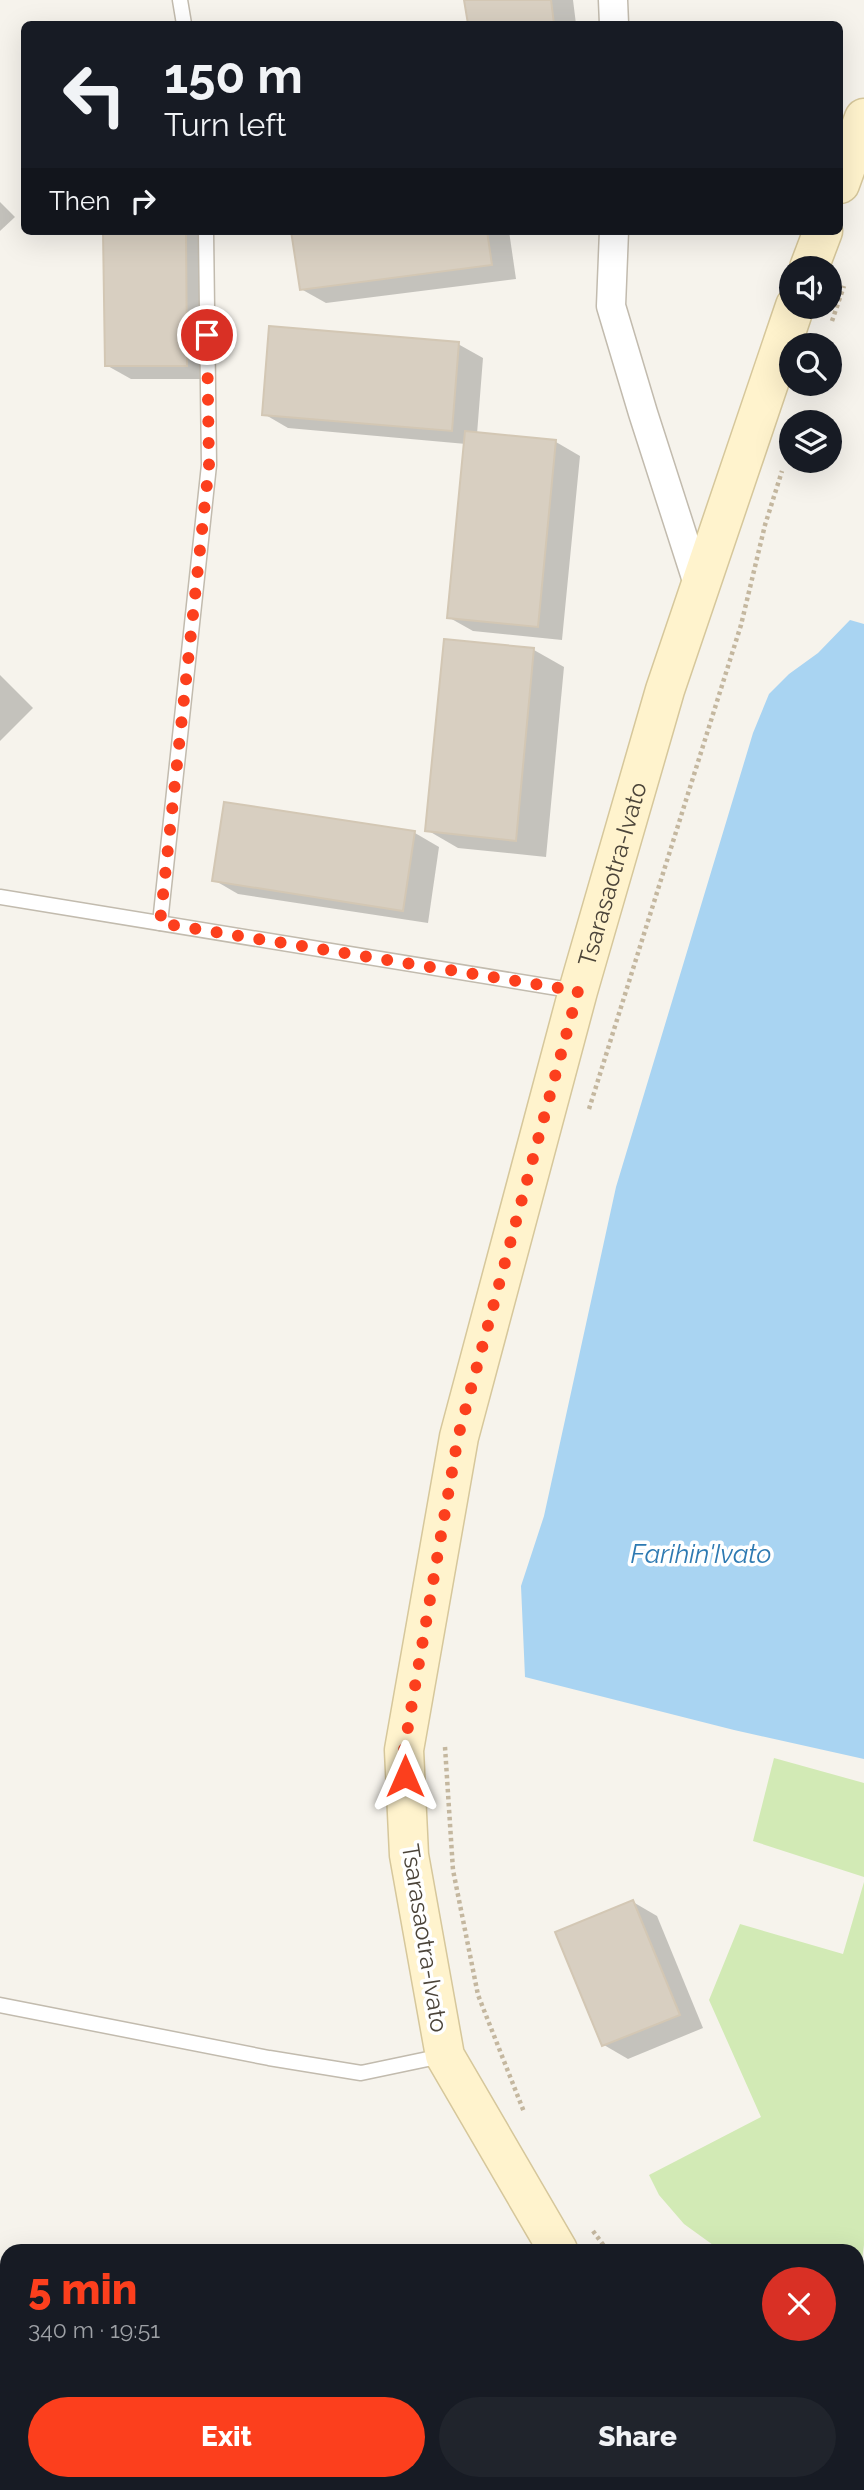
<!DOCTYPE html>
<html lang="en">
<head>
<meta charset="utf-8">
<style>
	body { margin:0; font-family:Raleway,sans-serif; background:#20242c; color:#f1f3f6; height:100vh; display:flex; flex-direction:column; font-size:26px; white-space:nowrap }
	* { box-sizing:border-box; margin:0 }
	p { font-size:23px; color:#9ea1a6 }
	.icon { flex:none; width:38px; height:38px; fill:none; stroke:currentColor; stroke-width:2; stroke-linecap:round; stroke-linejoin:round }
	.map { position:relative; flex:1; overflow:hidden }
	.sheet { position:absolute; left:0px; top:2244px; width:864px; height:247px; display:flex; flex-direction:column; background:#171b24; border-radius:21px 21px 0 0; box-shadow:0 7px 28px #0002 }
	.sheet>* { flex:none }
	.banner { position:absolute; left:21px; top:21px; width:822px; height:214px; border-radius:10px; box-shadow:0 7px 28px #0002; background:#171b24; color:#f1f3f6; overflow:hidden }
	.controls { position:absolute; left:779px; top:256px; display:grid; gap:14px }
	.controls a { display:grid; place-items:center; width:63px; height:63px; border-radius:50%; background:#171b24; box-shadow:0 7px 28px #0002; font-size:35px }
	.pin { position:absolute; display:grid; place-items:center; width:60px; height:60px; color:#fff; margin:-30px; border:4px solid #fff; border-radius:50%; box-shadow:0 2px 7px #0007 }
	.me { position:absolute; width:77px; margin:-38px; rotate:0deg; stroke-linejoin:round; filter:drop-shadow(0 0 5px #0008) }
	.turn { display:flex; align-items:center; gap:24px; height:147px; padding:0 28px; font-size:32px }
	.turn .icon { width:91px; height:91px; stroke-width:2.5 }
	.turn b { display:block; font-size:49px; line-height:60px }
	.then { display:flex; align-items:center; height:66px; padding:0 28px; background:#0003; gap:14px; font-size:26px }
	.round { display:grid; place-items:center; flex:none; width:74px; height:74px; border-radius:37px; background:#20242c }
	.headline { display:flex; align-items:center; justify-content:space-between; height:119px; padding:0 28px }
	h1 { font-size:42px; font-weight:800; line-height:52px; color:#fc3f1d }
	.button { display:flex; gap:14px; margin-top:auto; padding:14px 28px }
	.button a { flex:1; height:80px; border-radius:42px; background:#fc3f1d; color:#fff; font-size:28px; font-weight:800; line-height:80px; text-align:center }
	.button a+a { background:#20242c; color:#f1f3f6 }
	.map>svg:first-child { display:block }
	.green { fill:#d2eab5 }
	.water { fill:#a9d4f2 }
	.shadow { fill:#0003 }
	.building { fill:#d8cfc1; stroke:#d3c7b4; stroke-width:2 }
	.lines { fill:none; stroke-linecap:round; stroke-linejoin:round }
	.lane-casing { stroke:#c2bbae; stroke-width:17 }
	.street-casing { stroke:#c2bbae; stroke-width:31 }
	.secondary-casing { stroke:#d6c79b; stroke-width:41 }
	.path { stroke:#c4b79f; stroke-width:4.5; stroke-dasharray:3.5 3.5; stroke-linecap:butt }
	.lane { stroke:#fff; stroke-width:14 }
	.street { stroke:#fff; stroke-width:28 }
	.secondary { stroke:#fff3cd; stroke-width:38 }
	.route { stroke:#fc3f1d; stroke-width:12; stroke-dasharray:0 21.6 }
	.labels { text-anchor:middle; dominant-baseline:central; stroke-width:7; stroke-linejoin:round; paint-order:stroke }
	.street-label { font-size:24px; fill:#4b4439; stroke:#fff }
	.water-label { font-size:26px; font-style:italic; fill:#2e7ab2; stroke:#fff }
</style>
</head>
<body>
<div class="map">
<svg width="864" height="2490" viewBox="0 0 864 2490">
	<rect width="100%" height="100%" fill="#f6f3ec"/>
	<g class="green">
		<polygon points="774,1758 864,1783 864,1877 753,1841"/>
		<polygon points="864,1882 864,2245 858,2288 858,2250 720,2250 684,2224 659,2195 649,2175 761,2117 709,2000 740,1924 843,1954"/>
	</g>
	<polygon class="water" points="850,620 864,624 864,1759 734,1730 525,1677 521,1586 544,1516 616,1187 753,733 769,694 789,674 818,653"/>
	<g class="shadow">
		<polygon points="466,0 573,0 576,24 470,24"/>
		<polygon points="0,202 15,217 0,231"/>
		<polygon points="105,231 209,231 211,379 131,379 106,365"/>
		<polygon points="293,231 509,231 516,279 326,303 301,289"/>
		<polygon points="458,344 483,358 477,434 556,442 580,456 562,640 473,631 448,617 466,444 288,428 264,414"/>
		<polygon points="534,650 564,667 546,857 458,848 427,830"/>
		<polygon points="0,675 33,708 0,741"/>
		<polygon points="415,833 439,847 428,923 238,894 214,880"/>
		<polygon points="633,1902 657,1916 703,2028 628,2059 604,2045"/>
	</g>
	<g class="building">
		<polygon points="464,0 551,0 554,24 468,24"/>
		<polygon points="103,231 186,231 187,366 105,366"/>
		<polygon points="291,231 487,231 492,265 300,290"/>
		<polygon points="269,326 459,342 452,431 262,415"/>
		<polygon points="465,431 556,440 538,627 447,618"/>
		<polygon points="444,639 534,648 516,841 425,831"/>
		<polygon points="224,802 415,831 403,911 212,881"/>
		<polygon points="633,1900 680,2015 602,2046 555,1932"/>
	</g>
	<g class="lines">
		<defs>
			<g id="lane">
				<polyline points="180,0 184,24"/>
				<polyline points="0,897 576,991"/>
				<polyline points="160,923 209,465 206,231"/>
				<polyline points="0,2005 269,2058 361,2073 442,2056"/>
			</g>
			<g id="street">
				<polyline points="613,0 614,24"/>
				<polyline points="614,231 611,306 643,413 699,587"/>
			</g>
			<g id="secondary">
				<polyline points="840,184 864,118"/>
				<polyline points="809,268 823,231"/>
				<path id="s1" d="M 558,2250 L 445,2056 L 409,1855 L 404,1750 L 459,1437 L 578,991 L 665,690 L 795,306"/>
				<polyline points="813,2483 823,2490"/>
			</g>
		</defs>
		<use href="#lane" class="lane-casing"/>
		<use href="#street" class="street-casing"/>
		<use href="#secondary" class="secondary-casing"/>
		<g class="path">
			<polyline points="832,321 844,286"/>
			<polyline points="589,1109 741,625 765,525 782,471"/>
			<polyline points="445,1747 453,1870 478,1995 524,2112"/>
			<polyline points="593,2231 607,2250"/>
		</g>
		<use href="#lane" class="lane"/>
		<use href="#street" class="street"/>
		<use href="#secondary" class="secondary"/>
	</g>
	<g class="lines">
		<polyline class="route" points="207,335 209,465 160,923 578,991 458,1437 404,1750 405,1776"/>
	</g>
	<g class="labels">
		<g class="street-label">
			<text stroke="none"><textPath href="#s1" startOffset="1435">Tsarasaotra-Ivato</textPath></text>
			<text transform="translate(425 1938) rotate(81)">Tsarasaotra-Ivato</text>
		</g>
		<g class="water-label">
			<text x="701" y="1554">Farihin'Ivato</text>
		</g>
	</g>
</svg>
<div class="controls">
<a><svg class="icon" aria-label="sound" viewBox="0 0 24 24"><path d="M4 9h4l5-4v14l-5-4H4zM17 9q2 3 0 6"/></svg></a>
<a><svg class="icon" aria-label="search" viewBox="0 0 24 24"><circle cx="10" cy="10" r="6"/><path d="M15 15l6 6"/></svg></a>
<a><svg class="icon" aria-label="layers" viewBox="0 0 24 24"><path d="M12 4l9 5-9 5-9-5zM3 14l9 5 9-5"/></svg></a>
</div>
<div class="pin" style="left:207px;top:335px;background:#d93025"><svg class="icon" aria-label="arrive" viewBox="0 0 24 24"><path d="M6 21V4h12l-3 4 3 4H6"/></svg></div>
<svg class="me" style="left:405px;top:1776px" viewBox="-20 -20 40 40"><path d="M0-17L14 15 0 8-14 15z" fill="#fc3f1d" stroke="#fff" stroke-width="4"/></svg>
<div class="banner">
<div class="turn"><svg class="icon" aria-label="left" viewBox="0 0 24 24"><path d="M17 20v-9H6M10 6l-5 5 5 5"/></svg><div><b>150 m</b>Turn left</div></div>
<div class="then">Then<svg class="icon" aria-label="right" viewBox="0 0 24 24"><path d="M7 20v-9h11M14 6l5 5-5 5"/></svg></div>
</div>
<section class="sheet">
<div class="headline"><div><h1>5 min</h1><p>340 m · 19:51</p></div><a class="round" style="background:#d93025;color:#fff"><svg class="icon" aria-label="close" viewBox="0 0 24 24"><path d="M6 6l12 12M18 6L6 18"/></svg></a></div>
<div class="button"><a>Exit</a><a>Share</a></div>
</section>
</div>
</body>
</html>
